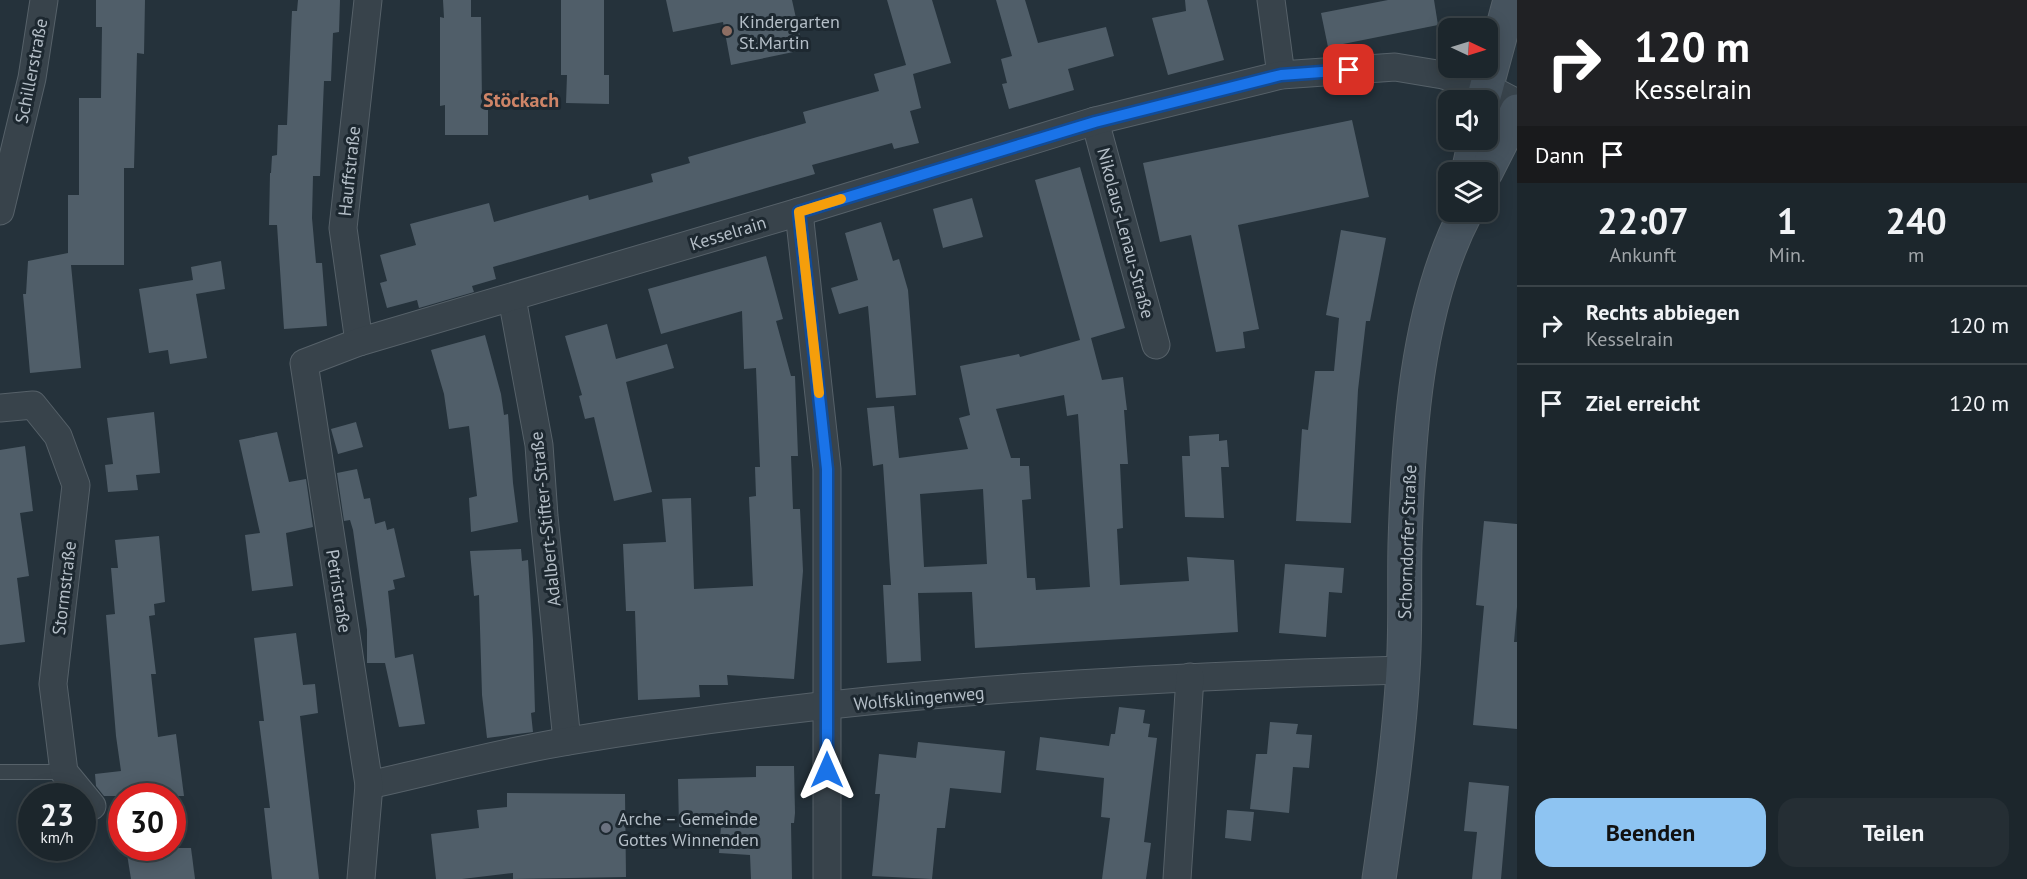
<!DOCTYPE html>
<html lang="de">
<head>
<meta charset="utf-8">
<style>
	body { margin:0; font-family:"PT Sans",sans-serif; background:#252e34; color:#f1f3f6; height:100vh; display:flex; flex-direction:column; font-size:22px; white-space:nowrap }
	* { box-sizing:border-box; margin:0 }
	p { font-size:20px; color:#a0a5a9 }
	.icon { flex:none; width:33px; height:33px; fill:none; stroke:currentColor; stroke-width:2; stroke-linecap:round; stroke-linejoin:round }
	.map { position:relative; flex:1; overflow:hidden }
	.panel { display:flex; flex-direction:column; background:#1c262c; width:510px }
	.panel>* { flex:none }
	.hud { background:#202124; color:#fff; overflow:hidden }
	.needle { width:39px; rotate:94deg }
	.tools { position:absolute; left:1438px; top:18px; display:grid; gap:12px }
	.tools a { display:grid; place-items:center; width:60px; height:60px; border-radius:12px; background:#1c262c; box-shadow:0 3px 15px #0003,0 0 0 2px #3a4348; font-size:30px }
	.speed { position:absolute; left:18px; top:783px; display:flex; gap:12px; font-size:30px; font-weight:700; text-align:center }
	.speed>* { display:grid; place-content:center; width:78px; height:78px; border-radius:50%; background:#1c262c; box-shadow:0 3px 15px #0003,0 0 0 2px #3a4348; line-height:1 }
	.speed small { font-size:15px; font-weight:400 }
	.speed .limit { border:9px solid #d22; background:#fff; color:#111 }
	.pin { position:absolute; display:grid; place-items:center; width:51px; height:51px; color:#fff; margin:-26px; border-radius:12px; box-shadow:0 3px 9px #0006 }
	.me { position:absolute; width:66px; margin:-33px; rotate:0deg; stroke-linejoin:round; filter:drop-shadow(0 0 4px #0008) }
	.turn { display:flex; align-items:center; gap:21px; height:126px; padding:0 18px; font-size:27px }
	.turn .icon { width:78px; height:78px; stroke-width:2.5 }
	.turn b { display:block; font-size:42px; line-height:51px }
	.then { display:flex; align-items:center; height:57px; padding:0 18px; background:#0003; gap:12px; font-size:22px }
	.eta { display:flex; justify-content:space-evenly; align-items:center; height:102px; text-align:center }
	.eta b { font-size:36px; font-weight:800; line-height:42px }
	.button { display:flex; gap:12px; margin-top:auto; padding:12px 18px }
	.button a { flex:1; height:69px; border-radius:18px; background:#8ec4f2; color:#111; font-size:24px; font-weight:800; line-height:69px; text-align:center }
	.button a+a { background:#252e34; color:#f1f3f6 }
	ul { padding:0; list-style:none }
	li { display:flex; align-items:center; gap:18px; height:78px; padding:0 18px; border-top:2px solid #3a4348 }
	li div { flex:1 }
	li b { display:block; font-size:22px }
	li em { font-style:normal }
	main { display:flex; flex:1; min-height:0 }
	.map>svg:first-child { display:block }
	.building { fill:#505e69; fill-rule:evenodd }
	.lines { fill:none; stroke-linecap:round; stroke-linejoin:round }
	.lane-casing { stroke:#566169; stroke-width:16 }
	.street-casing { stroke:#566169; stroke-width:29 }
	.secondary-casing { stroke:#566169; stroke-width:35 }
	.lane { stroke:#38434b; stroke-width:14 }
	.street { stroke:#38434b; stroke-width:27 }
	.secondary { stroke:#46535e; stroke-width:33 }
	.route-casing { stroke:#114b97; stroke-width:15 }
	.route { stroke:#1a73e8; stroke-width:10 }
	.slow { stroke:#f59e0b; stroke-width:10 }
	.education-dot { fill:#8d6e63; stroke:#1d2830; stroke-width:2 }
	.worship-dot { fill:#6b7280; stroke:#1d2830; stroke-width:2 }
	.labels { text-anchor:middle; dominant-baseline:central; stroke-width:6; stroke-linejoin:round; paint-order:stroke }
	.poi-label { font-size:18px; fill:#b4bec7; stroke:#1d2830; text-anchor:start }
	.street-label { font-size:18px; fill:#b4bec7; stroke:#1d2830 }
	.neighbourhood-label { font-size:20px; font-weight:bold; fill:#ce8467; stroke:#1d2830 }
</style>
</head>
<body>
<main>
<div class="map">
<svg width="1517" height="879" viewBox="0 0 1517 879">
	<rect width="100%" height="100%" fill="#25323b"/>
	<g class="building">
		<polygon points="96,0 145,0 144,54 137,53 134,168 124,168 124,265 71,265 81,368 30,373 23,294 26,294 28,261 68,253 68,195 79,195 79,98 101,98 102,27 96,27"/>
		<polygon points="298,0 340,0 339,32 333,33 331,81 324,81 320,176 313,176 312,218 316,263 322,263 327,326 284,329 277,225 269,225 270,173 271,173 272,156 277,155 278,125 287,125 292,11 297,11"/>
		<polygon points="443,0 471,0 471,17 481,17 482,105 488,106 488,135 445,135 445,105 440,106 440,17 444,18"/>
		<polygon points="561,0 604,0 604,75 609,75 609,104 566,103 567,75 561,75"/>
		<polygon points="666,0 792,0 803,50 731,65 723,22 673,32"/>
		<polygon points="887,0 932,0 951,63 913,74 921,108 910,111 919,143 894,149 892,143 812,165 815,174 493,267 496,279 472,286 474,292 419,308 417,300 387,308 380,283 387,281 380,255 416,245 410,224 489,203 494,222 588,195 589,200 653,182 651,174 690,163 688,157 806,123 803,112 879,91 874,74 906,65"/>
		<polygon points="996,0 1025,0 1038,43 1106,27 1114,56 1068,69 1074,90 1009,109 1002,84 1007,83 1001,59 1012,56"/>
		<polygon points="1185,0 1207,0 1224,60 1168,75 1152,18 1186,11"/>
		<polygon points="1388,0 1434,0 1438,25 1328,47 1321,13"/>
		<polygon points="1352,120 1369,197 1238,225 1259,329 1243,332 1245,348 1216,352 1191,235 1160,242 1143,163"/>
		<path d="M 1080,167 L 1125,328 L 1091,338 L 1102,380 L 1123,377 L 1127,410 L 1124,410 L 1128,464 L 1120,464 L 1123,528 L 1117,529 L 1120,585 L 1189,581 L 1187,557 L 1234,560 L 1238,632 L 975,648 L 972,592 L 918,593 L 921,661 L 887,663 L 883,585 L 891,585 L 883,464 L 873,466 L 867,408 L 894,406 L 899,458 L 968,449 L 959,418 L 970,415 L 960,366 L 1019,354 L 1020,357 L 1080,340 L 1035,180 ZM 1064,395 L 1067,416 L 1078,414 L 1090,587 L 1036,590 L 1035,578 L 1027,578 L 1022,500 L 1031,499 L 1029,466 L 1020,466 L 1020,458 L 1011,458 L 996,409 ZM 983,489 L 987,564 L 924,567 L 920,494 Z"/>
		<polygon points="972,198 983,237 943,248 933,209"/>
		<polygon points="881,222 893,261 899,259 908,290 916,395 876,398 868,306 839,314 831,288 858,280 845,233"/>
		<polygon points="1341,230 1386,238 1370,321 1366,321 1358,390 1351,523 1296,521 1302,429 1308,430 1315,371 1334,371 1339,318 1326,315"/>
		<polygon points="766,256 783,319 776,321 791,376 795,376 798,456 791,456 793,509 800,509 803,571 794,679 727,675 728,685 699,685 700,697 638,700 635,611 626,611 623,544 666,542 662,499 691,498 694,589 753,586 749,497 756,496 755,467 760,467 756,368 744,369 742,311 661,334 648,289"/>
		<polygon points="221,261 225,289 196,294 207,358 170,364 168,350 149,353 139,289 193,280 191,267"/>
		<polygon points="607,324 616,359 667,344 674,368 626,382 652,492 614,501 594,417 585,419 579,396 582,395 565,336"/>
		<polygon points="485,335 501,394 504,415 508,414 513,483 518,522 471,532 469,498 477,496 469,426 449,429 444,394 431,350"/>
		<polygon points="154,412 160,473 136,475 138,490 108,492 105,465 113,464 107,418"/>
		<polygon points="356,422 363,447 338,454 331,429"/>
		<polygon points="277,432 289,482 306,479 313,527 286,533 293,586 252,591 245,535 260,533 239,440"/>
		<polygon points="1219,434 1219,441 1227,440 1229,467 1221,467 1224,518 1185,517 1182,456 1190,456 1189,436"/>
		<polygon points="25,446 33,511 20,513 29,576 17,578 25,642 0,645 0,450"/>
		<polygon points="357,469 364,499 370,498 375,524 385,521 387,530 394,528 405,577 393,580 395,589 388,591 395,658 413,654 425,724 399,727 385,663 367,663 367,630 353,530 350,520 344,521 337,473"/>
		<polygon points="1484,521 1517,524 1517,607 1514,642 1517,642 1517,729 1473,725 1484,606 1476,605"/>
		<polygon points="159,536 165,602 154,604 155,615 149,616 156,674 151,674 158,737 176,734 184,796 122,796 119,800 119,796 104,796 96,786 95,774 121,771 116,736 106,615 115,614 111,568 118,568 115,540"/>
		<polygon points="521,549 522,561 528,560 533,640 535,712 531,713 533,732 487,738 482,695 479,595 474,596 470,551"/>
		<polygon points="1285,564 1344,568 1342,593 1329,592 1326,637 1279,633"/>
		<polygon points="296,633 303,685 315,684 318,713 300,716 319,879 272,879 264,808 270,808 259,721 264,721 254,638"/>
		<polygon points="1119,707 1145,710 1143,723 1150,724 1148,737 1157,738 1144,842 1151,843 1146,879 1102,879 1110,818 1101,817 1104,778 1036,770 1040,737 1109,746 1111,734 1115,734"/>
		<polygon points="1270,722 1298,724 1296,734 1312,735 1309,768 1293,767 1289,813 1250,809 1256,754 1267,754"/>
		<polygon points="918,742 1005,751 1001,793 950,788 945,828 937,828 932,879 872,876 880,794 875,794 879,754 916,758"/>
		<polygon points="756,766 794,766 795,813 794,823 791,823 792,879 751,879 750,855 719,853 721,826 679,827 678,779 756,777"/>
		<polygon points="1469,782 1509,786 1501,879 1472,879 1477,832 1464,831"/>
		<polygon points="507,793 625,794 626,877 513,879 513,873 462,879 436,879 431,834 479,828 477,810 507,807"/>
		<polygon points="1227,810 1254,812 1251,841 1225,838"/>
		<polygon points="126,848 191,848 195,879 131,879"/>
	</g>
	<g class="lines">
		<defs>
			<polyline id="lane" points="0,772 64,772"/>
			<g id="street">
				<polyline points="1271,0 1281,75"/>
				<polyline points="1095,121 1156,345"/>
				<polyline points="0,211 32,78 44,0"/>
				<polyline points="799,212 827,469 827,879"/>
				<polyline points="512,298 539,445 544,516 567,741"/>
				<polyline points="359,342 343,228 368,0"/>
				<polyline points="0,408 33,405 58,436 76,485 53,684 64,772 92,806"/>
				<path d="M 369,785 C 436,770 502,752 569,741 C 844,694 1125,677 1404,670"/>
				<polyline points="361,879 369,785 304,363 359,342 799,212 1095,121 1281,75 1395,67 1443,75 1486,87 1517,103"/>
				<polyline points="1177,879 1190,677"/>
			</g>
			<g id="secondary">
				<polyline points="1483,100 1510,0"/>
				<polyline points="1468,172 1475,140"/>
				<polyline points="1486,172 1517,111"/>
				<path d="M 1379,879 C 1389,810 1399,741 1403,671 C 1406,629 1404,586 1405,544 C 1408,438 1416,307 1466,212"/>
			</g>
		</defs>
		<use href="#lane" class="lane-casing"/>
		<use href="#street" class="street-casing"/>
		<use href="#secondary" class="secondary-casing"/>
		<use href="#lane" class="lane"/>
		<use href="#street" class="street"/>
		<use href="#secondary" class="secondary"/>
	</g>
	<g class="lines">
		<defs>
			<polyline id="route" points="827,770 827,469 799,212 1095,122 1281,75 1349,70"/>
		</defs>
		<use href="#route" class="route-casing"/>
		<use href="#route" class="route"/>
		<polyline class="slow" points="819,393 799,212 841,199"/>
	</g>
	<circle class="education-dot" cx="727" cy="31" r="6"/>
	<circle class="worship-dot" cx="606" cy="828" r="6"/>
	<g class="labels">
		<g class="poi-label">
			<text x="739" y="21">Kindergarten<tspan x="739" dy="21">St.Martin</tspan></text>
			<text x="618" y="818">Arche – Gemeinde<tspan x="618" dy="21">Gottes Winnenden</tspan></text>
		</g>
		<g class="street-label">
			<text transform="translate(31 71) rotate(-79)">Schillerstraße</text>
			<text transform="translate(349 171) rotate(-84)">Hauffstraße</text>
			<text transform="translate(728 233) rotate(-17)">Kesselrain</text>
			<text transform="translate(1126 233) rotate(75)">Nikolaus-Lenau-Straße</text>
			<text transform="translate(545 519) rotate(-96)">Adalbert-Stifter-Straße</text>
			<text transform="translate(1407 542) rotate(-88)">Schorndorfer Straße</text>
			<text transform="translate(64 588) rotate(-83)">Stormstraße</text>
			<text transform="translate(339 591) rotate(81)">Petristraße</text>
			<text transform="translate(919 698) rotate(-5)">Wolfsklingenweg</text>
		</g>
		<g class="neighbourhood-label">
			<text x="521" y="100">Stöckach</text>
		</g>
	</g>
</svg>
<div class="tools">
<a><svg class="needle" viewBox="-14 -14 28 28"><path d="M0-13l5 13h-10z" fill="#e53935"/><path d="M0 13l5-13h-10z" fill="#a0a5a9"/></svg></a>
<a><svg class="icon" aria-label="sound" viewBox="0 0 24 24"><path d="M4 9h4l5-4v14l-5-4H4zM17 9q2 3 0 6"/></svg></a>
<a><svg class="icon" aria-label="layers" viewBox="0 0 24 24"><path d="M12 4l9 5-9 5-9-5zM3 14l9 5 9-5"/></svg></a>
</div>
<div class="speed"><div>23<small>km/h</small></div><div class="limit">30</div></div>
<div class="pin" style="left:1349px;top:70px;background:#d93025"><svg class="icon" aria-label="arrive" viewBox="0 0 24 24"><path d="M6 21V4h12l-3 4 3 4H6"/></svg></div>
<svg class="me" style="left:827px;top:770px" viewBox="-20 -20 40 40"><path d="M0-17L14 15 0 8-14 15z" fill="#1a73e8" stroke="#fff" stroke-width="4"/></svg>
</div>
<section class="panel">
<div class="hud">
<div class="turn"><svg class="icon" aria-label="right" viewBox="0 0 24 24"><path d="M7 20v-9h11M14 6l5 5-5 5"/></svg><div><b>120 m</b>Kesselrain</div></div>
<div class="then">Dann<svg class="icon" aria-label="arrive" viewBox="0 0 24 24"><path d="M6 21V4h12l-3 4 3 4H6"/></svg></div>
</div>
<div class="eta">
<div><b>22:07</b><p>Ankunft</p></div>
<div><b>1</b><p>Min.</p></div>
<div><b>240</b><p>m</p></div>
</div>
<ul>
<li><svg class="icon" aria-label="right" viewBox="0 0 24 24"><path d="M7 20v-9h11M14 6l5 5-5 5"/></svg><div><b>Rechts abbiegen</b><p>Kesselrain</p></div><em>120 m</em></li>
<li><svg class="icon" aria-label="arrive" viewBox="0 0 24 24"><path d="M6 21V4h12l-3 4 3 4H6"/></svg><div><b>Ziel erreicht</b></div><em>120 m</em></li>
</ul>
<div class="button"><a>Beenden</a><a>Teilen</a></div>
</section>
</main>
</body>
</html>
